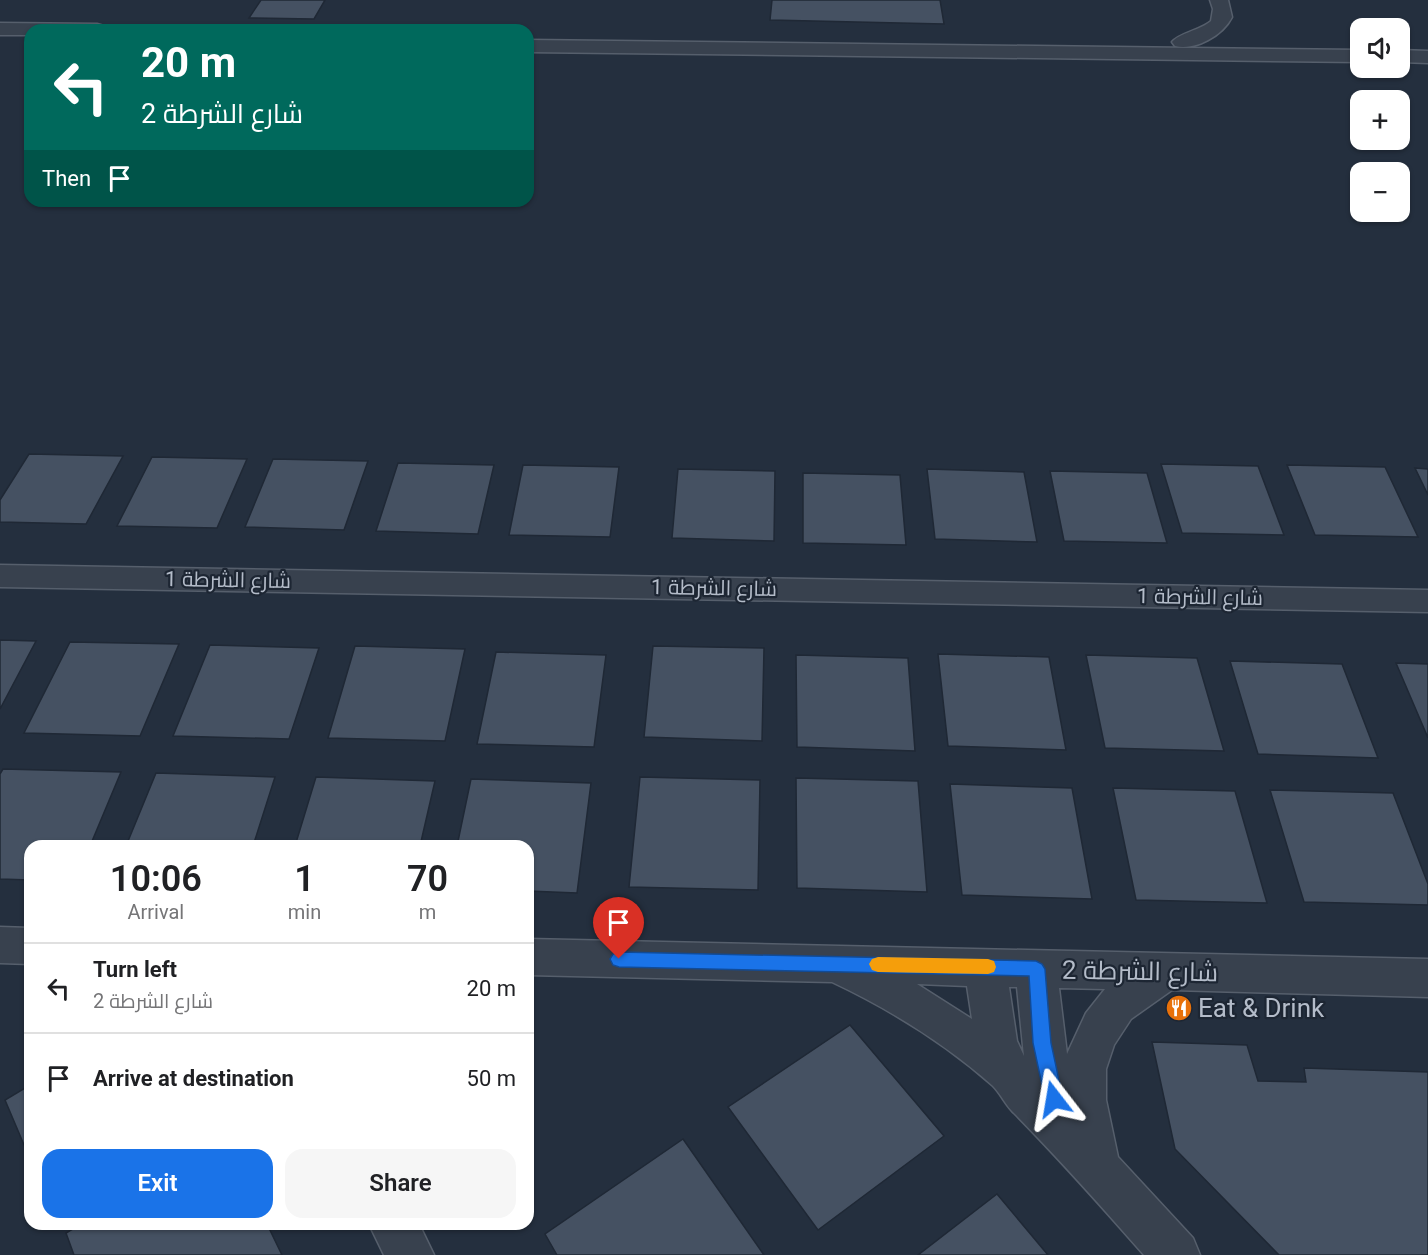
<!DOCTYPE html>
<html lang="en">
<head>
<meta charset="utf-8">
<style>
	body { margin:0; font-family:Roboto,Cairo,sans-serif; background:#f6f6f6; color:#202124; height:100vh; display:flex; flex-direction:column; font-size:22px; white-space:nowrap }
	* { box-sizing:border-box; margin:0 }
	p { font-size:20px; color:#757577 }
	.icon { flex:none; width:33px; height:33px; fill:none; stroke:currentColor; stroke-width:2; stroke-linecap:round; stroke-linejoin:round }
	.map { position:relative; flex:1; overflow:hidden }
	.panel { position:absolute; left:24px; top:840px; width:510px; height:390px; display:flex; flex-direction:column; background:#fff; border-radius:18px; box-shadow:0 2px 4px #0004 }
	.panel>* { flex:none }
	.guide { position:absolute; left:24px; top:24px; width:510px; height:183px; border-radius:18px; box-shadow:0 2px 4px #0004; background:#00695c; color:#fff; overflow:hidden }
	.fabs { position:absolute; left:1350px; top:18px; display:grid; gap:12px }
	.fabs a { display:grid; place-items:center; width:60px; height:60px; border-radius:12px; background:#fff; box-shadow:0 2px 4px #0004; font-size:30px }
	.pin { position:absolute; display:grid; place-items:center; width:51px; height:51px; color:#fff; margin:-62px -26px; border-radius:50% 50% 50% 0; rotate:-45deg; box-shadow:0 0 6px #0007 }
	.pin .icon { rotate:45deg }
	.me { position:absolute; width:66px; margin:-33px; rotate:346deg; stroke-linejoin:round; filter:drop-shadow(0 0 4px #0008) }
	.turn { display:flex; align-items:center; gap:21px; height:126px; padding:0 18px; font-size:27px }
	.turn .icon { width:78px; height:78px; stroke-width:2.5 }
	.turn b { display:block; font-size:42px; line-height:51px }
	.then { display:flex; align-items:center; height:57px; padding:0 18px; background:#0003; gap:12px; font-size:22px }
	.eta { display:flex; justify-content:space-evenly; align-items:center; height:102px; text-align:center }
	.eta b { font-size:36px; font-weight:600; line-height:42px }
	.action { display:flex; gap:12px; margin-top:auto; padding:12px 18px }
	.action a { flex:1; height:69px; border-radius:18px; background:#1a73e8; color:#fff; font-size:24px; font-weight:600; line-height:69px; text-align:center }
	.action a+a { background:#f6f6f6; color:#202124 }
	ul { padding:0; list-style:none }
	li { display:flex; align-items:center; gap:18px; height:90px; padding:0 18px; border-top:2px solid #e0e0e0 }
	li div { flex:1 }
	li b { display:block; font-size:22px }
	li em { font-style:normal }
	.map>svg:first-child { display:block }
	.building { fill:#455162; stroke:#1f2835; stroke-width:1.5 }
	.lines { fill:none; stroke-linecap:round; stroke-linejoin:round }
	.minor-casing { stroke:#565f6c; stroke-width:3 }
	.tertiary-casing { stroke:#565f6c; stroke-width:3 }
	.minor { fill:#38414e; fill-rule:evenodd }
	.tertiary { fill:#38414e; fill-rule:evenodd }
	.route { fill:#1a73e8; stroke:#114b97; stroke-width:1.5 }
	.slow { fill:#f59e0b }
	.labels { text-anchor:middle; dominant-baseline:central; stroke-width:4.5; stroke-linejoin:round; paint-order:stroke }
	.street-label { font-size:21px; fill:#b4bcc9; stroke:#1d2633 }
	.near-street-label { font-size:26px; fill:#b4bcc9; stroke:#1d2633 }
	.near-poi-label { font-size:26px; fill:#b4bcc9; stroke:#1d2633; text-anchor:start }
</style>
</head>
<body>
<div class="map">
<svg width="1428" height="1255" viewBox="0 0 1428 1255">
	<rect width="100%" height="100%" fill="#242f3e"/>
	<g class="building">
		<polygon points="261,0 325,0 314,19 249,18"/>
		<polygon points="772,0 940,0 944,24 770,20"/>
		<polygon points="29,454 123,456 86,524 0,522 0,500"/>
		<polygon points="152,457 247,459 217,528 117,526"/>
		<polygon points="273,459 368,461 344,530 245,527"/>
		<polygon points="398,463 494,465 478,534 376,531"/>
		<polygon points="1161,464 1258,466 1284,535 1182,533"/>
		<polygon points="523,465 619,467 610,537 509,535"/>
		<polygon points="1287,465 1385,467 1418,537 1315,535"/>
		<polygon points="1415,468 1428,469 1428,495"/>
		<polygon points="678,469 775,471 774,541 672,538"/>
		<polygon points="927,469 1024,472 1037,542 935,539"/>
		<polygon points="1050,471 1147,473 1167,543 1064,541"/>
		<polygon points="803,473 900,475 906,545 803,543"/>
		<polygon points="0,640 36,641 0,709"/>
		<polygon points="70,642 179,644 140,736 24,733"/>
		<polygon points="210,645 319,648 289,739 173,736"/>
		<polygon points="355,646 465,649 445,741 328,738"/>
		<polygon points="653,646 764,648 762,741 644,737"/>
		<polygon points="496,652 606,655 594,747 477,744"/>
		<polygon points="938,654 1049,657 1066,750 948,746"/>
		<polygon points="796,655 908,658 915,751 797,747"/>
		<polygon points="1086,655 1197,658 1224,751 1105,748"/>
		<polygon points="1230,661 1342,664 1378,758 1258,754"/>
		<polygon points="1396,663 1428,664 1428,738"/>
		<polygon points="3,769 121,772 90,846 30,846 30,880 0,879 0,774"/>
		<polygon points="156,773 275,777 253,846 126,846"/>
		<polygon points="316,777 435,781 420,846 295,846"/>
		<polygon points="640,777 760,780 758,890 629,887"/>
		<polygon points="796,778 918,781 927,892 797,888"/>
		<polygon points="471,779 591,783 577,893 528,891 528,846 457,846"/>
		<polygon points="950,784 1072,788 1092,899 962,895"/>
		<polygon points="1113,788 1235,791 1267,903 1136,900"/>
		<polygon points="1270,790 1393,793 1428,884 1428,905 1304,902"/>
		<polygon points="850,1025 944,1136 818,1230 728,1107"/>
		<polygon points="1152,1042 1247,1045 1258,1081 1306,1082 1304,1068 1428,1072 1428,1255 1279,1255 1175,1149"/>
		<polygon points="30,1085 30,1159 5,1100"/>
		<polygon points="683,1139 764,1255 557,1255 545,1234"/>
		<polygon points="997,1194 1048,1255 918,1255"/>
		<polygon points="81,1224 267,1224 282,1255 74,1255 66,1233"/>
	</g>
	<g class="lines">
		<defs>
			<g id="minor">
				<path d="M 1210,0 L 1228,0 L 1232,17 C 1223,35 1196,51 1175,46 L 1172,42 C 1179,33 1201,30 1211,21 L 1213,9 Z"/>
				<polygon points="0,565 1428,590 1428,612 0,587"/>
				<polygon points="0,927 30,928 30,964 0,963"/>
				<path d="M 528,939 L 1428,959 L 1428,997 L 1172,990 L 1131,1019 L 1114,1045 L 1106,1069 L 1106,1100 L 1118,1157 L 1193,1238 L 1200,1255 L 1144,1255 C 1102,1207 1060,1160 1015,1114 C 1006,1106 1001,1094 993,1086 C 946,1044 889,1009 832,982 L 528,975 ZM 917,984 L 967,986 L 972,1019 ZM 1009,987 L 1017,987 L 1024,1056 L 1017,1041 ZM 1059,988 L 1105,989 L 1086,1013 L 1067,1054 Z"/>
				<polygon points="369,1224 419,1224 434,1255 384,1255"/>
			</g>
			<g id="tertiary">
				<polygon points="0,23 97,24 104,26 106,30 30,30 30,35 0,35"/>
				<polygon points="528,40 1360,50 1360,62 528,52"/>
				<polygon points="1400,50 1428,51 1428,63 1400,62"/>
			</g>
		</defs>
		<use href="#minor" class="minor-casing"/>
		<use href="#tertiary" class="tertiary-casing"/>
		<use href="#minor" class="minor"/>
		<use href="#tertiary" class="tertiary"/>
	</g>
	<polygon class="route" points="619,952 1036,961 1042,964 1045,969 1051,1043 1063,1099 1060,1105 1054,1108 1048,1105 1045,1099 1033,1043 1029,976 619,967 613,965 610,959 613,954"/>
	<polygon class="slow" points="878,957 988,959 994,961 996,967 994,972 988,974 878,972 872,970 869,964 872,959"/>
	<defs>
		<symbol id="restaurant-disc" viewBox="-11 -11 22 22"><circle r="9.5" fill="#e8710a" stroke="#1d2633"/><path d="M-5-6h1v4h1v-4h1v4h1v-4h1v5L-1.5 .5V6h-2V.5L-5-1ZM5-6V6H3V1.5H1.5Q1.5-4 5-6Z" fill="#fff"/></symbol>
	</defs>
	<g fill-rule="evenodd">
		<use href="#restaurant-disc" x="1164" y="993" width="30" height="30"/>
	</g>
	<g class="labels">
		<g class="street-label">
			<text transform="translate(228 580) rotate(1)">شارع الشرطة 1</text>
			<text transform="translate(714 588) rotate(1)">شارع الشرطة 1</text>
			<text transform="translate(1200 597) rotate(1)">شارع الشرطة 1</text>
		</g>
		<g class="near-street-label">
			<text transform="translate(1140 971) rotate(1)">شارع الشرطة 2</text>
		</g>
		<g class="near-poi-label">
			<text x="1198" y="1008">Eat &amp; Drink</text>
		</g>
	</g>
</svg>
<div class="fabs">
<a><svg class="icon" aria-label="sound" viewBox="0 0 24 24"><path d="M4 9h4l5-4v14l-5-4H4zM17 9q2 3 0 6"/></svg></a>
<a>+</a>
<a>−</a>
</div>
<div class="pin" style="left:619px;top:959px;background:#d93025"><svg class="icon" aria-label="arrive" viewBox="0 0 24 24"><path d="M6 21V4h12l-3 4 3 4H6"/></svg></div>
<svg class="me" style="left:1054px;top:1099px" viewBox="-20 -20 40 40"><path d="M0-17L14 15 0 8-14 15z" fill="#1a73e8" stroke="#fff" stroke-width="4"/></svg>
<div class="guide">
<div class="turn"><svg class="icon" aria-label="left" viewBox="0 0 24 24"><path d="M17 20v-9H6M10 6l-5 5 5 5"/></svg><div><b>20 m</b>شارع الشرطة 2</div></div>
<div class="then">Then<svg class="icon" aria-label="arrive" viewBox="0 0 24 24"><path d="M6 21V4h12l-3 4 3 4H6"/></svg></div>
</div>
<section class="panel">
<div class="eta">
<div><b>10:06</b><p>Arrival</p></div>
<div><b>1</b><p>min</p></div>
<div><b>70</b><p>m</p></div>
</div>
<ul>
<li><svg class="icon" aria-label="left" viewBox="0 0 24 24"><path d="M17 20v-9H6M10 6l-5 5 5 5"/></svg><div><b>Turn left</b><p>شارع الشرطة 2</p></div><em>20 m</em></li>
<li><svg class="icon" aria-label="arrive" viewBox="0 0 24 24"><path d="M6 21V4h12l-3 4 3 4H6"/></svg><div><b>Arrive at destination</b></div><em>50 m</em></li>
</ul>
<div class="action"><a>Exit</a><a>Share</a></div>
</section>
</div>
</body>
</html>
